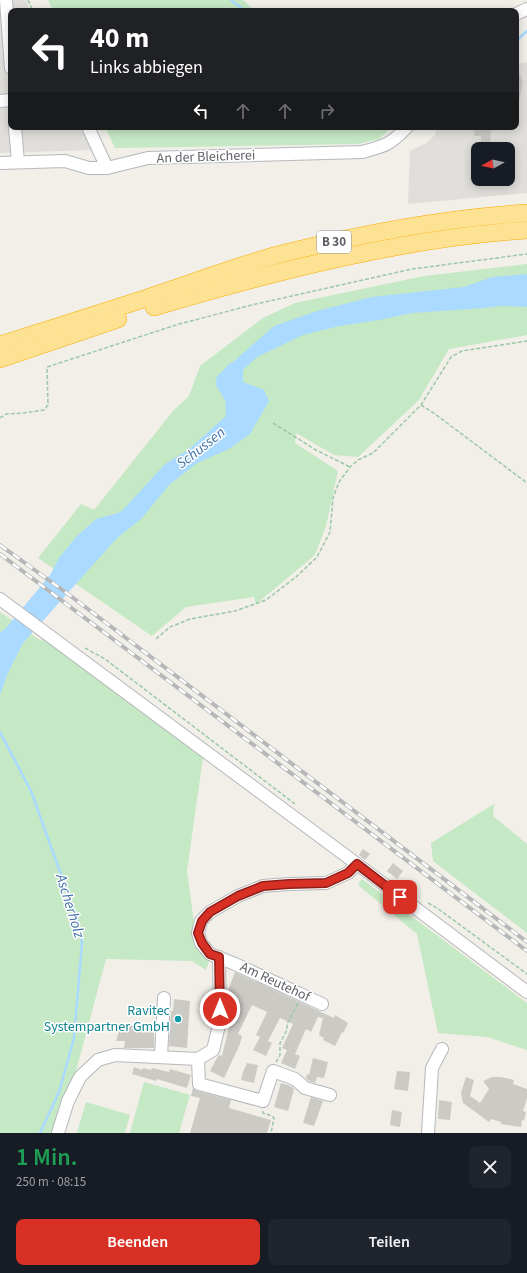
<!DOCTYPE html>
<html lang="de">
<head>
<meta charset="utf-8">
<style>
	body { margin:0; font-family:"Source Sans 3",sans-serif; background:#20242c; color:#f1f3f6; height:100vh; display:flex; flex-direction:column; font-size:15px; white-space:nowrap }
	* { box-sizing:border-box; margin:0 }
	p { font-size:13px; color:#9ea1a6 }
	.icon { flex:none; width:22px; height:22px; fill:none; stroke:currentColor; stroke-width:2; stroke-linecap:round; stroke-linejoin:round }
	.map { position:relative; height:1133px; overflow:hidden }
	.details { display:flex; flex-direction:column; background:#171b24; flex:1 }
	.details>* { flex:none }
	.banner { position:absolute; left:8px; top:8px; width:511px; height:122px; border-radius:8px; box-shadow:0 2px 10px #0003; background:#202124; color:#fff; overflow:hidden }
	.needle { width:26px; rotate:262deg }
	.controls { position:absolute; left:471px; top:142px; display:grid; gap:8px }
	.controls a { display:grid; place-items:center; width:44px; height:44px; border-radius:8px; background:#171b24; box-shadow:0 2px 10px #0003; font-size:20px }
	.pin { position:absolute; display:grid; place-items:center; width:34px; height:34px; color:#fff; margin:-17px; border-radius:8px; box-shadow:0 2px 6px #0006 }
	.me { position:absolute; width:44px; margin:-22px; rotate:0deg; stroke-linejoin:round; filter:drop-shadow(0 0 3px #0008) }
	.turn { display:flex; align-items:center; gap:14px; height:84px; padding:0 16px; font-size:18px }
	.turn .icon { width:52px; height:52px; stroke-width:2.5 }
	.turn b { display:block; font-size:28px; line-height:34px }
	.lanes { display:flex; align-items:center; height:38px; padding:0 16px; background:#0003; justify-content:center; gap:20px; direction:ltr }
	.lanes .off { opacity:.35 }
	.round { display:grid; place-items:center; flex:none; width:42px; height:42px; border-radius:8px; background:#20242c }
	.head { display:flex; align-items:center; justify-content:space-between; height:68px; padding:0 16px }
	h1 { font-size:24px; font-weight:600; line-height:30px; color:#1e9e55 }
	.cta { display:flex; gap:8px; margin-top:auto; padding:8px 16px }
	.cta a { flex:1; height:46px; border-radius:8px; background:#d93025; color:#fff; font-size:16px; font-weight:600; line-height:46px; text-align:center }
	.cta a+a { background:#20242c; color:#f1f3f6 }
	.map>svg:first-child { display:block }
	.industrial { fill:#e0deda; fill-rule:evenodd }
	.green { fill:#c5e8c5 }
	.water { fill:#aadaff }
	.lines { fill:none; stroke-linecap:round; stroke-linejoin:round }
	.stream { stroke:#aadaff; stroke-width:2.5 }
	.river { stroke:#aadaff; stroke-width:16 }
	.building { fill:#cccac5 }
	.minor-casing { stroke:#b5b8bc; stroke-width:14 }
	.highway-casing { stroke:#f9ab00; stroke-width:18 }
	.path { stroke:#9cc7a9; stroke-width:1.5; stroke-dasharray:4 2; stroke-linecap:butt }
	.minor { stroke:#fff; stroke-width:12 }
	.highway { stroke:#fde293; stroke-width:17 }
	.rail-casing { stroke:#b6b7b8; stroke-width:4 }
	.rail { stroke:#fff; stroke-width:2.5; stroke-dasharray:8; stroke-linecap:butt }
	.route-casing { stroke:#8d1f18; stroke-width:10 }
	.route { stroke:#d93025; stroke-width:7 }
	.culture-dot { fill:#0f9aa8; stroke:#fff; stroke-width:1.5 }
	.labels { text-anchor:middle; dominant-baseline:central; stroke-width:3; stroke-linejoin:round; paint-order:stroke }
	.shield { fill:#fff; stroke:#8f9295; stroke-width:1 }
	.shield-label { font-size:13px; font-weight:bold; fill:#5f6368 }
	.street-label { font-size:14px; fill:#5f6368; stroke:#fff }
	.culture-label { font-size:14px; fill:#0d838f; stroke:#fff; text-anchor:end }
	.water-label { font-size:15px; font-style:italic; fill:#4174aa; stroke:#fff }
</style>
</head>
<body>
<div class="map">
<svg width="527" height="1133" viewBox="0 0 527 1133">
	<rect width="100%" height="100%" fill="#f1efe8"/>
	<g class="industrial">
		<polygon points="0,0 26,0 30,11 11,11 11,127 81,127 91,150 0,153"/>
		<path d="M 527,62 L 527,193 L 408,204 L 410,151 L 426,143 L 435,135 L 437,127 L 516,127 L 516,64 ZM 478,149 L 508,149 L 508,179 L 478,179 Z"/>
	</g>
	<g class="green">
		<polygon points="48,0 243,0 255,11 53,11"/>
		<polygon points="105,127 392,127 379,139 358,144 115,148"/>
		<polygon points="527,264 527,335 449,349 419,400 358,457 334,455 296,433 295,443 338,471 326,526 315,555 256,604 254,597 186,607 152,636 38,558 81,504 94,510 173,411 189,396 200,366 263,318 295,303 424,276"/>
		<polygon points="0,612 41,641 42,630 204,750 187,871 197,945 209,961 206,970 192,961 106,959 68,1101 58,1133 0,1133"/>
		<polygon points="494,804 493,816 527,844 527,933 433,861 431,843"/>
		<polygon points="362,879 527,1003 527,1050 487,1037 438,1033 417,934 358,885"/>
		<polygon points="144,1082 190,1095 179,1133 130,1133"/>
		<polygon points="86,1102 130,1115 125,1133 77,1133"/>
	</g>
	<polygon class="water" points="527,274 527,307 501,306 484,308 412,313 379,320 339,326 303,335 257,357 243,370 243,382 264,390 269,401 250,434 229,449 197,463 169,485 141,519 117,538 23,643 7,675 0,695 0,633 6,628 50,575 59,558 76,537 96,519 118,513 123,510 165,464 188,450 226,416 225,403 232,389 221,387 216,377 274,326 317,311 372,297 464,287 492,277"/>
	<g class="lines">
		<g class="stream">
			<polyline points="231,0 245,11"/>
			<polyline points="516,41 527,31"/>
			<polyline points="0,732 31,791 77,919 82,943 74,1038 59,1092 40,1133"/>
		</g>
		<polyline class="river" points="233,371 224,383 237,404 234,412"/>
	</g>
	<g class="building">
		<polygon points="516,66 523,82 519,100 516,100"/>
		<polygon points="475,127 491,127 490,144 481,143 481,136 474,136"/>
		<polygon points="363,849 370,854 365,860 359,855"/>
		<polygon points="393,863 403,871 397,879 387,871"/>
		<polygon points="235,972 334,1018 335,1015 348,1023 343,1033 342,1032 335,1046 323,1040 324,1038 319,1035 323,1018 318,1017 311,1032 306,1029 295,1054 300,1056 295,1069 281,1063 287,1050 282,1048 293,1024 280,1018 268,1041 272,1043 266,1056 253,1050 260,1037 256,1035 267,1012 252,1005 238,1034 242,1036 240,1044 224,1078 210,1071 218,1056 219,1055 222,1056 230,1023 228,1022 239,999 227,993"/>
		<polygon points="174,999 190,1001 187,1048 169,1046 171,1011 173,1011"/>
		<polygon points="121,1025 145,1026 145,1031 154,1032 154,1048 124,1048 125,1041 116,1041"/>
		<polygon points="313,1058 328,1062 324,1078 317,1077 315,1083 309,1081 306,1078 307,1074 309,1075"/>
		<polygon points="247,1063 258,1065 254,1083 241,1080 243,1072"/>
		<polygon points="134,1067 142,1070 143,1068 151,1070 152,1068 169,1072 170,1069 191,1075 187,1088 157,1079 156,1081 132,1074"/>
		<polygon points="397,1071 410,1072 408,1091 394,1089"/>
		<polygon points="466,1077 474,1080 470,1096 480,1103 489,1089 483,1081 492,1077 501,1077 514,1080 513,1084 527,1089 527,1098 523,1111 526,1112 524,1120 522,1120 521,1127 501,1124 501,1122 491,1119 489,1122 463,1103 461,1093"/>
		<polygon points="281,1083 291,1086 294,1089 288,1111 274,1107"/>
		<polygon points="193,1088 197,1091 231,1100 229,1108 271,1120 267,1133 190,1133 200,1098 191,1096"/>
		<polygon points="311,1097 323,1101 314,1126 303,1123"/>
		<polygon points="439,1100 452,1102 450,1120 438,1119"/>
		<polygon points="392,1110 402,1112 400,1127 390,1125"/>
	</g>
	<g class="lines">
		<defs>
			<g id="minor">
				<polyline points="6,0 11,68"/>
				<polyline points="516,14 527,9"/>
				<polyline points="0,101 11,100"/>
				<polyline points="15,127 18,162"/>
				<polyline points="88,127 107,168"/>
				<path d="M 0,163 L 65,161 L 89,168 L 107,168 L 148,158 L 362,152 C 385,146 390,145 407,127"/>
				<polyline points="0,599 365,870 527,992"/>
				<polyline points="322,1004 235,964 210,954 201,943 198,933 201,921 210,912 238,896 263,886 289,884 326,883 348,873 357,864"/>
				<polyline points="161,1057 164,998"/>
				<polyline points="198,1059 199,1084 263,1101 273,1071 295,1079 305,1088 330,1095"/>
				<polyline points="58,1133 68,1101 80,1077 98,1060 115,1055 198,1059 213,1050 220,1021 219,957"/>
				<polyline points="428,1133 432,1068 442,1049"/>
			</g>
			<g id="highway">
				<path d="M 154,307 C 276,271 399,239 527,230"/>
				<path d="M 0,345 C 49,329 98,314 147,298 C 193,283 238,265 285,253 C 365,233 445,218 527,213"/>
				<polyline points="0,359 118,319"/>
			</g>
		</defs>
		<use href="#minor" class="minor-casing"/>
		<use href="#highway" class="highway-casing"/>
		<g class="path">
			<polyline points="28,0 33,11"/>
			<polyline points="421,405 435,414 527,483"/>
			<polyline points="0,418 6,414 24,413 44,410 48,405 47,367 179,324 256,304 412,269 527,254"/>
			<polyline points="273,423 316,450 350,467"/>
			<polyline points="156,639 170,627 190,619 235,611 266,600 296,577 317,557 330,532 333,498 339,482 350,467 358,460 373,453 421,405 451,357 462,351 527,341"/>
			<polyline points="85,648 105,659 295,804"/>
			<polyline points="428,903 437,908 527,974"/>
			<polyline points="276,1062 280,1055 280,1043 287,1030 287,1024 298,1003"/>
			<polyline points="263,1111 263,1113 272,1116 274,1118 271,1133"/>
		</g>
		<use href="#minor" class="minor"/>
		<use href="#highway" class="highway"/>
		<defs>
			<g id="rail">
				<polyline points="0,545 68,594 527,942"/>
				<polyline points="0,554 527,951"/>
			</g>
		</defs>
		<use href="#rail" class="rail-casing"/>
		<use href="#rail" class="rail"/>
	</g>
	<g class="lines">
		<defs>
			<polyline id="route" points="220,1009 219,957 210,954 202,943 198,933 202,921 210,912 238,896 263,886 289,884 326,883 348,873 357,864 400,897"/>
		</defs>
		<use href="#route" class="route-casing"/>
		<use href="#route" class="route"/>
	</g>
	<circle class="culture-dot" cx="178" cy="1019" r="4"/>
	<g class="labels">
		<rect class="shield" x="317" y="231" width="34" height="22" rx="3"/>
		<g class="shield-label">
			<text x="334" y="242">B 30</text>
		</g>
		<g class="street-label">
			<text transform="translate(206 157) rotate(-2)">An der Bleicherei</text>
			<text transform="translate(275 982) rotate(25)">Am Reutehof</text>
		</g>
		<g class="culture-label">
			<text x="170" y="1011">Ravitec<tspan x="170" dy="16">Systempartner GmbH</tspan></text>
		</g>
		<g class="water-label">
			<text transform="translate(201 448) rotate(-38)">Schussen</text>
			<text transform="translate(70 906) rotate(73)">Ascherholz</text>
		</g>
	</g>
</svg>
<div class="controls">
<a><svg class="needle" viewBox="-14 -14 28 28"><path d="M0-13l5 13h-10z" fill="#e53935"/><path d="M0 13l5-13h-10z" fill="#9ea1a6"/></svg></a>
</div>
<div class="pin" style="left:400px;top:897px;background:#d93025"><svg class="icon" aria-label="arrive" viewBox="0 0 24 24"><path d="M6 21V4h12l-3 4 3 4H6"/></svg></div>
<svg class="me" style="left:220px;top:1009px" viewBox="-20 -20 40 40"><circle r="17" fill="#d93025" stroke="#fff" stroke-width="3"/><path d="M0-11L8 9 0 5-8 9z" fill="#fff"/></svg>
<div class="banner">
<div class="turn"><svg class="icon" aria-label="left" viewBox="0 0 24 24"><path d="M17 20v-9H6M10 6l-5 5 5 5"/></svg><div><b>40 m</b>Links abbiegen</div></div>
<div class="lanes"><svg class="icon" aria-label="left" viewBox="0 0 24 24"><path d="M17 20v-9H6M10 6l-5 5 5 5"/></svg><svg class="icon off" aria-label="ahead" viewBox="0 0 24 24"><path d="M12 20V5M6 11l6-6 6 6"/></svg><svg class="icon off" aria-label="ahead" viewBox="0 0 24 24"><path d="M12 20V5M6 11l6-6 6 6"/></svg><svg class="icon off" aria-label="right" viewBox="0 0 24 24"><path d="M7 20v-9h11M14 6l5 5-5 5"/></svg></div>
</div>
</div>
<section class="details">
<div class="head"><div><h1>1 Min.</h1><p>250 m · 08:15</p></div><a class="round"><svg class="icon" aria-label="close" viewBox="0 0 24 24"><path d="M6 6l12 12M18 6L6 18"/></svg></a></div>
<div class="cta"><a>Beenden</a><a>Teilen</a></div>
</section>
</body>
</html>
